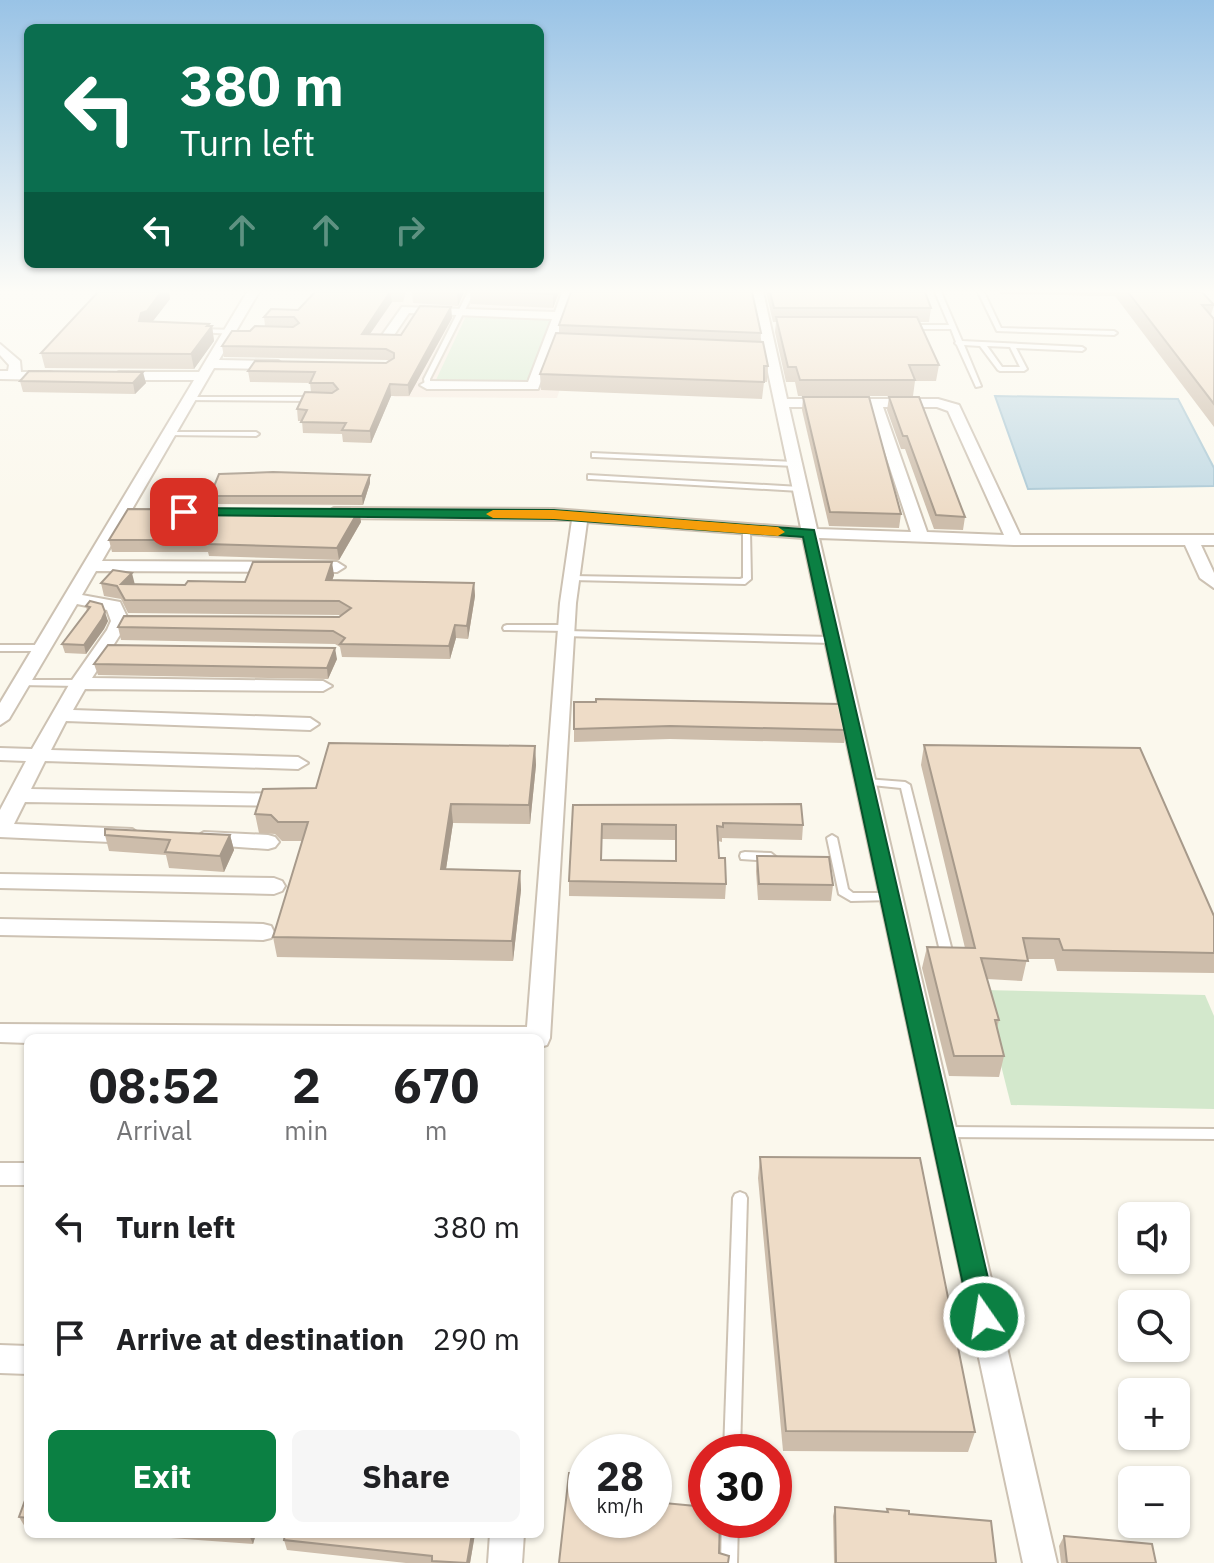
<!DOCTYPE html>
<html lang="en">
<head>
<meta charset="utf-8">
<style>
	body { margin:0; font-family:"IBM Plex Sans",sans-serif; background:#f6f6f6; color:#202124; height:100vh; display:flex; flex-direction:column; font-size:30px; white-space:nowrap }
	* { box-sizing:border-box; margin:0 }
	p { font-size:26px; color:#757577 }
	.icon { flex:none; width:44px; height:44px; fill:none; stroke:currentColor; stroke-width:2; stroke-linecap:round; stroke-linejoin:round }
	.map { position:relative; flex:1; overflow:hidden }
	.side { position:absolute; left:24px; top:1034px; width:520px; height:504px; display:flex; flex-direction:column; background:#fff; border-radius:12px; box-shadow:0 2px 6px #0004 }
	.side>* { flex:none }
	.guide { position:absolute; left:24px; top:24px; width:520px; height:244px; border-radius:12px; box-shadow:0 2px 6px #0004; background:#0b6e4f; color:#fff; overflow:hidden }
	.controls { position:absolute; left:1118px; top:1202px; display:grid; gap:16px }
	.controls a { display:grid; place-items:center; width:72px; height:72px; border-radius:12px; background:#fff; box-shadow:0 2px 6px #0004; font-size:40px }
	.speed { position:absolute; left:568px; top:1434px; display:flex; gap:16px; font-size:40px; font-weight:700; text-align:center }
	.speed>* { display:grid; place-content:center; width:104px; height:104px; border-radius:50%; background:#fff; box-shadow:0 2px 6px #0004; line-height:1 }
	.speed small { font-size:20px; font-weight:400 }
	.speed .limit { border:12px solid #d22; background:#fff; color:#111 }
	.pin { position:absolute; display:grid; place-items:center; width:68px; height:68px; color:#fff; margin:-34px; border-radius:16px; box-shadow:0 4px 12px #0006 }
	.me { position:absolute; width:88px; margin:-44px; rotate:347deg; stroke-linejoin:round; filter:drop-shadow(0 0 6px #0008) }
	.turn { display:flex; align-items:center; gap:28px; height:168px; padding:0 24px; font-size:36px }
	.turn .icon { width:104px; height:104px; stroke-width:2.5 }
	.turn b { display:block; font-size:56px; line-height:68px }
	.lanes { display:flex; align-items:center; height:76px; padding:0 24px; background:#0003; justify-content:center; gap:40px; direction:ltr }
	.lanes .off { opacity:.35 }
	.eta { display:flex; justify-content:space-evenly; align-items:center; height:136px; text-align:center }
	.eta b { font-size:48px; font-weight:800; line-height:56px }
	.primary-button { display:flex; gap:16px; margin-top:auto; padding:16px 24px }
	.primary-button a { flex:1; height:92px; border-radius:12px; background:#0b8043; color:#fff; font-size:32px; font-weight:800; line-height:92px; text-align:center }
	.primary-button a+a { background:#f6f6f6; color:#202124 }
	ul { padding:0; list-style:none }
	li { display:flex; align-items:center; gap:24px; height:112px; padding:0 24px }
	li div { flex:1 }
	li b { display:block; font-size:30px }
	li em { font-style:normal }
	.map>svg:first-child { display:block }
	.commercial { fill:#f7eadf }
	.green { fill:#d3e8cc }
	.water { fill:#c2dae4; stroke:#aac8d5; stroke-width:2 }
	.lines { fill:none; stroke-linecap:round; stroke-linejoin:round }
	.lane-casing { stroke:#cdc2b3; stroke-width:4 }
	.street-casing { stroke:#cdc2b3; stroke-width:4 }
	.lane { fill:#fff; fill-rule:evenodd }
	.street { fill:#fff; fill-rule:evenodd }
	.wall { fill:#cdbdab; fill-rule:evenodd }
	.shaded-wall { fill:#a79a8b }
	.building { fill:#eedcc7; stroke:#a79a8b; stroke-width:2; fill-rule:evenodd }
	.route { fill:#0b8043; stroke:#07532c; stroke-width:2 }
	.slow { fill:#f59e0b }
</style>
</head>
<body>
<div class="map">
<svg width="1214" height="1563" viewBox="0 0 1214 1563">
	<rect width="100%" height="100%" fill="#fbf8ed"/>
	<polygon class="commercial" points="382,292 591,292 557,398 394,397 419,346 348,344"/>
	<g class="green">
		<polygon points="467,314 551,318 529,382 435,382"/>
		<polygon points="982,990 1205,995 1214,1016 1214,1109 1011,1105"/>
	</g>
	<polygon class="water" points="995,396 1178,399 1214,468 1214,486 1028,489"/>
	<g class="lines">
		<defs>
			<g id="lane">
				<polygon points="468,292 474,292 430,379 430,385 425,386 424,379"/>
				<path d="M 935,292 L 941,292 L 962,341 L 1082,347 L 1085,349 L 1082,351 L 1016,348 L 1027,369 L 1024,371 L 1000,371 L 998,370 L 980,346 L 964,345 L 981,386 L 976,387 L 957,345 L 955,343 L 956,342 L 951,329 L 910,329 L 907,327 L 910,325 L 949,325 ZM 987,346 L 1010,347 L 1020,367 L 1002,367 Z"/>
				<polygon points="978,292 984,292 1001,328 1114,331 1117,333 1114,335 997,331"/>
				<polygon points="199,329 235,330 238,332 235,334 197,332 196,331"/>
				<polygon points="189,397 312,397 315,399 312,401 187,400 186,399"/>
				<polygon points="168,432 256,432 259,434 256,436 166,435 166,433"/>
				<polygon points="592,453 795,462 799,464 795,466 595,457 592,457"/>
				<polygon points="588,475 800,487 804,489 800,491 591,479 588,479"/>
				<polygon points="743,529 746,529 750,531 751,579 745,584 572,580 568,578 572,576 740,579 743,578"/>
				<polygon points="507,625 567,625 571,628 567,631 504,630 503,628 504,626"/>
				<polygon points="566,631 832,637 836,640 832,643 563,636 562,634 563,632"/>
				<polygon points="0,645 41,645 45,648 41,651 0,651"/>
				<polygon points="21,680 79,680 84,683 79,686 18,685 16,683 18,681"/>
				<polygon points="866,779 905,782 910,785 952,951 950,954 942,954 940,951 901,788 862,784 861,782"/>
				<polygon points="832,835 837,838 848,889 853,893 889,893 893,894 895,897 893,900 851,901 839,894 827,838"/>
				<polygon points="745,852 771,853 776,857 771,861 741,859 740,856 741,853"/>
				<polygon points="944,1127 1214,1129 1214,1139 944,1137 939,1136 937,1132 939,1128"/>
				<polygon points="740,1192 745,1194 747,1198 740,1452 724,1452 733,1198 735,1194"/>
				<polygon points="722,1520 738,1520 737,1563 721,1563"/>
			</g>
			<g id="street">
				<polygon points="247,292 259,292 219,360 278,361 284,365 278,369 214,368 102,561 337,562 345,567 337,572 96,571 82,595 120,602 129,621 92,678 323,681 332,686 323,691 85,689 73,710 310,718 319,724 310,730 66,721 51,750 298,757 308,763 298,769 45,761 31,789 286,794 296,800 286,806 25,802 14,824 132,829 142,836 132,843 0,837 0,810 26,761 0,760 0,748 32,749 70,683 107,630 111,621 107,610 77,604 9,719 0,725 0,703 194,380 119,380 113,376 119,372 199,372"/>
				<polygon points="562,292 574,292 538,389 427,389 420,385 427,381 528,382 552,319 409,313 390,341 380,338 402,307 555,312"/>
				<path d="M 751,292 L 763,292 L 787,399 L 938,399 L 959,405 L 1020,535 L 1214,535 L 1214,545 L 1201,545 L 1214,573 L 1214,588 L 1200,578 L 1185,545 L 1014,545 L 819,538 L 1057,1563 L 1023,1563 L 803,538 L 587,522 L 576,603 L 550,1038 L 547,1045 L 540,1047 L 540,1038 L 28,1038 L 28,1043 L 0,1042 L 0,1024 L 527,1027 L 560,603 L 572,520 L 334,518 L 326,513 L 334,508 L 554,509 L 801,528 ZM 789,407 L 870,407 L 911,532 L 817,529 ZM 883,407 L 937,407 L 948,411 L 1004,535 L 927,532 Z"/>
				<polygon points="0,344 20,361 21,372 51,372 57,376 51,380 0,379 0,371 8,371 9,365 0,355"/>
				<polygon points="204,832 268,835 275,837 279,842 275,847 268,849 197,844 193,839"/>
				<polygon points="0,874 274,878 282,881 285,886 282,891 274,894 0,888"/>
				<polygon points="0,919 263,924 271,926 274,932 271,938 263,940 0,935"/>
				<rect x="0" y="1163" width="28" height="22"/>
				<polygon points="0,1345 28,1346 28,1374 0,1373"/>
				<polygon points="490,1534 524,1534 522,1563 488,1563"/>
			</g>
		</defs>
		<use href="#lane" class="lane-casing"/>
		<use href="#street" class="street-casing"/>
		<use href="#lane" class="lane"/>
		<use href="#street" class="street"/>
	</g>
	<g class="wall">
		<polygon points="161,292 169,292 170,299 152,322 209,324 210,326 212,326 214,341 194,369 45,368 41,353"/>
		<polygon points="315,292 406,292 403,302 392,302 370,334 401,335 451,307 452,318 409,396 391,396 371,443 343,442 342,434 303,433 302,421 298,421 297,409 311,392 310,383 250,382 248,371 386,363 389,361 387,360 224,357 222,346 250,331 265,326 264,317 298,310"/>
		<polygon points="412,292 464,292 458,306 413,303"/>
		<polygon points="470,292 559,292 553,308 471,304"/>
		<polygon points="766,292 925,292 931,308 929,322 919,322 939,365 936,381 915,381 913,396 798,396 795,382 786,382 775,332 776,322 773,322"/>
		<polygon points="999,292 1202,292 1214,305 1211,315 1214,319 1214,427 1115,296 1000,294"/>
		<polygon points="559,325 761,333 760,342 768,366 767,382 764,382 762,399 541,390 540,374 559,333"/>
		<polygon points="20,381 146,383 135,394 23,392"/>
		<polygon points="803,397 901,514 899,528 829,526 802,410"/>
		<polygon points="889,397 965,517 963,530 934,529 905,449 901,449 887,410"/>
		<polygon points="370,483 363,505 211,504 210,496"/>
		<polygon points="359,510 361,522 339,560 209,556 208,552 112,552 109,540"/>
		<polygon points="334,575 332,581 474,583 475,596 468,639 456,638 450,659 342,657 340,647 335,644 121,640 118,627 339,617 342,615 128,613 121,599 104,596 101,583 185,585"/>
		<polygon points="90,601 108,621 104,629 86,654 65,653 62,644 87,611 86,606"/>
		<polygon points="337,659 328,679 98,675 94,664"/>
		<polygon points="574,702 846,730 844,743 670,739 574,742"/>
		<polygon points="924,745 1214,916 1214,973 1057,971 1054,959 1027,959 1022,981 987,979 999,1020 997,1028 1004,1056 999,1077 949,1076 922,968 927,947 965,948 921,765"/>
		<polygon points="535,746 536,765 530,824 453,823 446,869 520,871 521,890 513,961 277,957 273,937 302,841 282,841 275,834 259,833 255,814 316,788"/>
		<path d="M 573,805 L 803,825 L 802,840 L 722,838 L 722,842 L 718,841 L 719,858 L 726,884 L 725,899 L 569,896 L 569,881 ZM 602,839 L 675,840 L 675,861 L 601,860 Z"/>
		<polygon points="105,835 230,835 234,850 224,872 169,868 166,855 109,851"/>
		<polygon points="757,856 833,885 831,901 758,900 756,871"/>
		<polygon points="760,1157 975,1432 968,1452 783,1451 758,1178"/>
		<polygon points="28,1492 28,1527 25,1527 19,1517"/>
		<polygon points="835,1507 887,1512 887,1509 909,1514 996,1563 834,1563 833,1516"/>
		<polygon points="116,1534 256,1534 253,1544"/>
		<polygon points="285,1534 475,1534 470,1563 406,1563 287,1550 284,1540"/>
		<polygon points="1064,1536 1156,1563 1061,1563 1059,1546"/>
	</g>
	<g class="shaded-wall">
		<polygon points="161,292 169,292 170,299 150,325 139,321 141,313"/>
		<polygon points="390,292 392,302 363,344 362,334"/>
		<polygon points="457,292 464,292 458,306"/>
		<polygon points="554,292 559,292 553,308 553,294"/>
		<polygon points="451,307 452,318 409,396 408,385"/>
		<polygon points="209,324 210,328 212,326 214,341 194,369 191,354"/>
		<polygon points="143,372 146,383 135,394 133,383"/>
		<polygon points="390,384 391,396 371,443 370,431"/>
		<polygon points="370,475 370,483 363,505 362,496"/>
		<polygon points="359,510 361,522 339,560 337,548"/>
		<polygon points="332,562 334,575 328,593 326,580"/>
		<polygon points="132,573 135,585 121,584"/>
		<polygon points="474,583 475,596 468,639 467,626"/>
		<polygon points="105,612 108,621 104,629 86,654 84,645"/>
		<polygon points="455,625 456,638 450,659 449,646"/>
		<polygon points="335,648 337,659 328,679 327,668"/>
		<polygon points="535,746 536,765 530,824 529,805"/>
		<polygon points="451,804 453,823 443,889 441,869"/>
		<polygon points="230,835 234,850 224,872 220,856"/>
		<polygon points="520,871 521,890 513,961 512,941"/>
		<polygon points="249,1534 256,1534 253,1544 249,1535"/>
		<polygon points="472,1534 475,1534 470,1563 467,1563"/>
	</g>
	<g class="building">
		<polygon points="98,292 161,292 147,311 141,313 139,321 209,324 207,326 212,326 191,354 41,353"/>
		<polygon points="315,292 390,292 362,334 401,335 420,306 451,307 408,385 390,384 370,431 342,430 346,423 301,422 307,410 297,409 305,392 332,393 338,389 333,383 310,383 315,372 248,371 255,361 386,363 394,358 394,353 386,349 222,346 232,331 250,331 255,326 293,327 299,323 294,317 264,317 271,309 298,310"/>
		<polygon points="513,292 554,292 553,294"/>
		<polygon points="571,292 752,292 761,333 559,325"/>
		<polygon points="770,292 925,292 931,308 774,308"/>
		<polygon points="1128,292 1202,292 1214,305 1202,305 1214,319 1214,404"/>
		<polygon points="776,317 917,317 939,365 909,365 915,380 800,380 796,367 788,367"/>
		<polygon points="556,333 763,342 768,366 764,366 764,382 540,374"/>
		<polygon points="29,371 143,372 133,383 20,381"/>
		<polygon points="803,397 869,397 901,514 830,512"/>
		<polygon points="889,397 919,397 965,517 936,515 907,436 903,436"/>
		<polygon points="273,472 370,475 362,496 210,496 219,474"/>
		<polygon points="128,509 359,510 337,548 207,544 208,540 109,540"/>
		<polygon points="253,562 332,562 326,580 474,583 467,626 455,625 449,646 340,644 345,638 333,631 118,627 124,616 339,617 351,608 339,601 125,600 117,586 101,583 113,570 132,573 121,584 185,585 188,581 245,582"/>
		<polygon points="90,601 102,604 105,612 102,619 84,645 62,644 90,607 86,606"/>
		<polygon points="108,645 335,648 327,668 94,664"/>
		<polygon points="596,699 840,704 846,730 670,726 574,729 574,702 596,702"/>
		<polygon points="329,743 535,746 529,805 451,804 441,869 520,871 512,941 273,937 308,822 278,822 271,815 255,814 263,789 316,788"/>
		<polygon points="924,745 1140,748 1214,916 1214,953 1063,950 1059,939 1023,938 1028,961 981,958 999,1020 995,1020 1004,1056 954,1056 927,947 975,948"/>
		<path d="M 801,804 L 803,825 L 723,823 L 723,827 L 717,826 L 719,858 L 725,858 L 726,884 L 569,881 L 573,805 ZM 602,824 L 676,825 L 676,861 L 601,860 Z"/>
		<polygon points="105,829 230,835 220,856 165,852 170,840 105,835"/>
		<polygon points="757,856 829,857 833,885 759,884"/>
		<polygon points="760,1157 920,1158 975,1432 786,1431"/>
		<polygon points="569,1473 586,1475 586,1520 654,1520 654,1502 706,1507 706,1520 720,1520 719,1553 729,1556 728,1563 559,1563"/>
		<polygon points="28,1492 28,1518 19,1517"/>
		<polygon points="835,1507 888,1512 887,1509 909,1511 909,1514 991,1521 996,1563 836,1563"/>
		<polygon points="285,1534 472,1534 467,1563 432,1561 432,1556 284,1540"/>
		<polygon points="1064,1536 1152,1544 1156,1563 1067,1563"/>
	</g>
	<linearGradient id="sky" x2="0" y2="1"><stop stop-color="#99c3e6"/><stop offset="0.57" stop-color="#fdfcf7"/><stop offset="1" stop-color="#fdfcf7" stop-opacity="0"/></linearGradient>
	<rect width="1214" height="511" fill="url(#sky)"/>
	<polygon class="route" points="184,508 554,510 814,530 997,1317 993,1326 984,1329 974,1326 970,1317 803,537 554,519 179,515 179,509"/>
	<polygon class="slow" points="554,510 778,527 785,532 778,536 554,519 493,518 486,514 493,510"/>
</svg>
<div class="controls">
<a><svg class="icon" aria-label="sound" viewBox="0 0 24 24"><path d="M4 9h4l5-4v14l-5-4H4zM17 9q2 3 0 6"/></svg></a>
<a><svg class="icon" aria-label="search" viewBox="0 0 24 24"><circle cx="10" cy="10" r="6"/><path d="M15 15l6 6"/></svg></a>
<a>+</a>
<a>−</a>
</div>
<div class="speed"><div>28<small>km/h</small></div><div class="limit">30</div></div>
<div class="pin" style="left:184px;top:512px;background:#d93025"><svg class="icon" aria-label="arrive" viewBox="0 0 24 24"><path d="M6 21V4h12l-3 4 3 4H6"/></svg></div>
<svg class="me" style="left:984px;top:1317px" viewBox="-20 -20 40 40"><circle r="17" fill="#0b8043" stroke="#fff" stroke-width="3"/><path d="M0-11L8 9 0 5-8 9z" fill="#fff"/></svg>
<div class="guide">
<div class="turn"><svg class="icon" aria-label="left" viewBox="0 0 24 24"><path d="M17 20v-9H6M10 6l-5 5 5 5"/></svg><div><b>380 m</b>Turn left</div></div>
<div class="lanes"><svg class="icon" aria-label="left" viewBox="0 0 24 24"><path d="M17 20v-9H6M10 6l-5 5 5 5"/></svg><svg class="icon off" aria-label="ahead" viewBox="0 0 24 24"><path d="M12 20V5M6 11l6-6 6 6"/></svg><svg class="icon off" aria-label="ahead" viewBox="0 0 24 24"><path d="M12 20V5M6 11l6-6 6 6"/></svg><svg class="icon off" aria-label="right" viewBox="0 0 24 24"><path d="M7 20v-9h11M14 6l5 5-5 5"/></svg></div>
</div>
<section class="side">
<div class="eta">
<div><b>08:52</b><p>Arrival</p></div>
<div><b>2</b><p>min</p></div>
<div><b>670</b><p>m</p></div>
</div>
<ul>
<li><svg class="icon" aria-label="left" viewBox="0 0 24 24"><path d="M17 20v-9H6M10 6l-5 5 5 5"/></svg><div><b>Turn left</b></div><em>380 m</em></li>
<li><svg class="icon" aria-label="arrive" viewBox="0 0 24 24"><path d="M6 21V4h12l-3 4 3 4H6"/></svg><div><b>Arrive at destination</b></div><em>290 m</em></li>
</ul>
<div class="primary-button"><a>Exit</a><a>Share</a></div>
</section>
</div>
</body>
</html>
